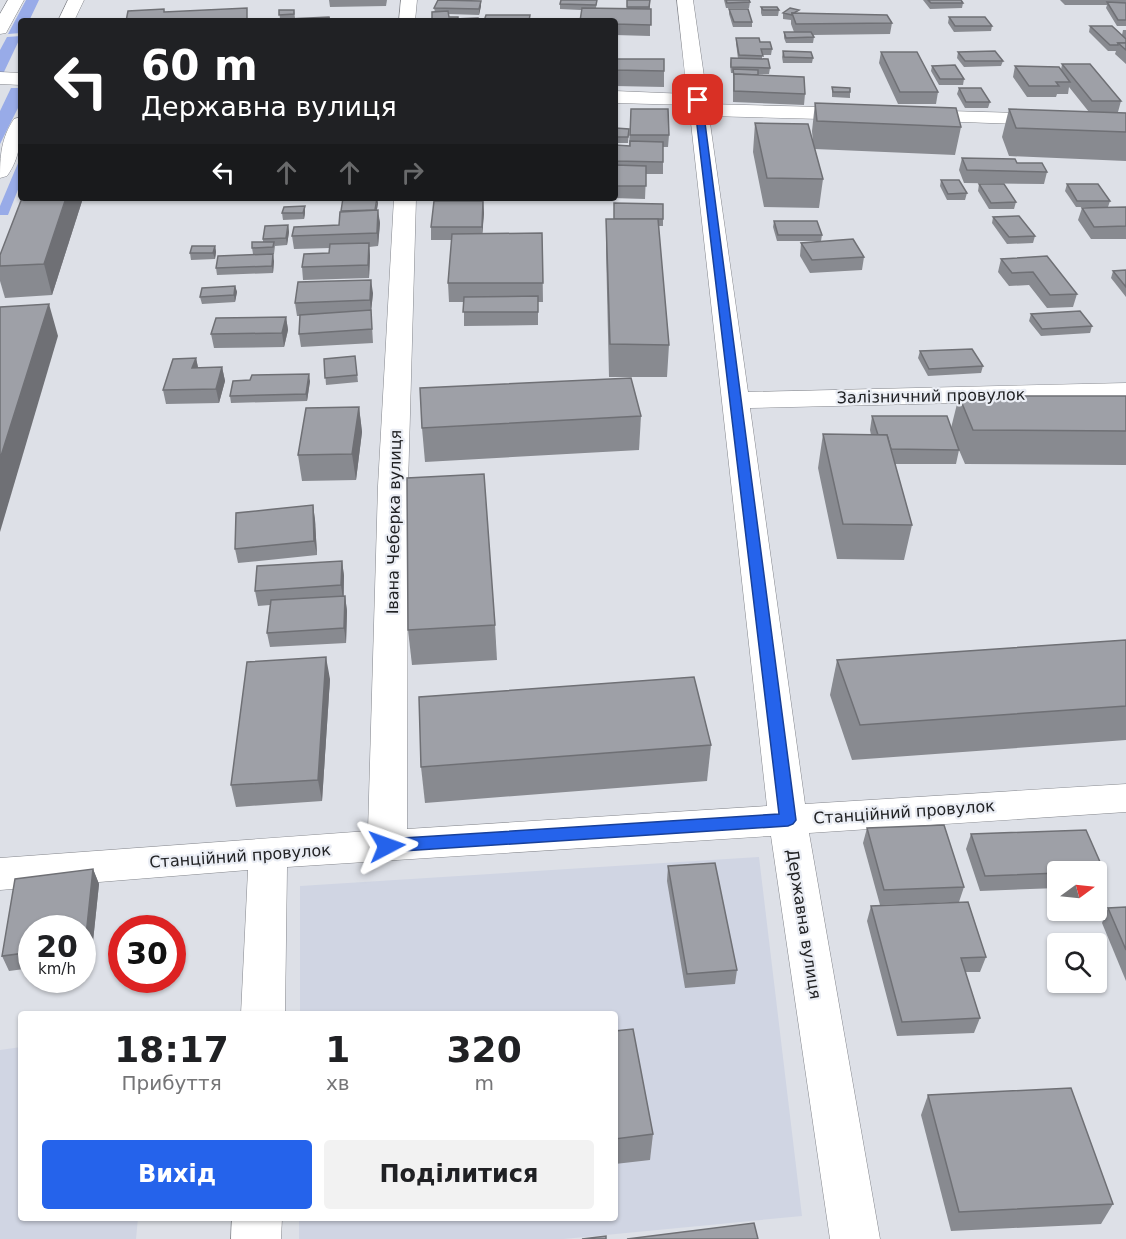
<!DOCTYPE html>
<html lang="uk">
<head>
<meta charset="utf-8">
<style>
	body { margin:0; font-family:"DejaVu Sans",sans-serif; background:#f2f2f2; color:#202124; height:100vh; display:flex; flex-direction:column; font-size:22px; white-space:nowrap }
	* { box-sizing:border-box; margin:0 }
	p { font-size:20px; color:#757577 }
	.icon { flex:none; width:33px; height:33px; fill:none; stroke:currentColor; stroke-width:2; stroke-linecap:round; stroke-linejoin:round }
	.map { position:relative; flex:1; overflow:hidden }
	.sheet { position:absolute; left:18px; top:1011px; width:600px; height:210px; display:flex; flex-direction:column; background:#fff; border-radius:6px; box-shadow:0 2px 4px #0004 }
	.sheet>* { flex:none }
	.guide { position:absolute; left:18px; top:18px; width:600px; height:183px; border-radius:6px; box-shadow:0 2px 4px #0004; background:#202124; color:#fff; overflow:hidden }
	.needle { width:39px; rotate:75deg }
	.buttons { position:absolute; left:1047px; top:861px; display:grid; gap:12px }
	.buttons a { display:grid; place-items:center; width:60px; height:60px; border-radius:6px; background:#fff; box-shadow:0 2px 4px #0004; font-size:30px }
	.speed { position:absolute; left:18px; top:915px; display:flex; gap:12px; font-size:30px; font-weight:700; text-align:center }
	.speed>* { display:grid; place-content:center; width:78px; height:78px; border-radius:50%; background:#fff; box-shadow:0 2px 4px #0004; line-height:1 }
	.speed small { font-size:15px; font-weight:400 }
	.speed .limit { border:9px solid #d22; background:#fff; color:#111 }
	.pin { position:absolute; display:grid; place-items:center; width:51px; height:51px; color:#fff; margin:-26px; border-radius:12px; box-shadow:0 3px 9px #0006 }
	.me { position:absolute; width:66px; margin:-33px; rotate:86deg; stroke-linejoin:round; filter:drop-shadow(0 0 4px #0008) }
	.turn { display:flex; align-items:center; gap:21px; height:126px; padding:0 24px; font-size:27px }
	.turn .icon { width:78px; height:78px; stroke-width:2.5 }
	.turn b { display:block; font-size:42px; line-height:51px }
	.lanes { display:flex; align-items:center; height:57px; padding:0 24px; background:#0003; justify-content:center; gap:30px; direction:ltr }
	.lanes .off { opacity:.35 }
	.eta { display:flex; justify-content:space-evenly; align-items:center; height:102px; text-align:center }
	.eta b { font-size:36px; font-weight:700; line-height:42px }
	.action { display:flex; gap:12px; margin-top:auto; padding:12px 24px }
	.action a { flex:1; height:69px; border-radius:6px; background:#2563eb; color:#fff; font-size:24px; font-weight:700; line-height:69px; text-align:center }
	.action a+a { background:#f2f2f2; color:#202124 }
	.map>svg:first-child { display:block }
	.built { fill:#d0d5e3 }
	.green { fill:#98abe8 }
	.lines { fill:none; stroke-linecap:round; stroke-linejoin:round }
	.minor-casing { stroke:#84868c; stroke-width:1 }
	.minor { fill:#fff; fill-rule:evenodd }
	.wall { fill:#888a90 }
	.shaded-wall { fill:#6f7075 }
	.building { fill:#9ea0a7; stroke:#6f7075; stroke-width:1.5 }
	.route { fill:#2563eb; stroke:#184099; stroke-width:1.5 }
	.labels { text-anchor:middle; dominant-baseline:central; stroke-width:4.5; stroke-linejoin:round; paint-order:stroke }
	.street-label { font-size:16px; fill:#212224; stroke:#eaedf4 }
</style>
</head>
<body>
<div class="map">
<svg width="1126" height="1239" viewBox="0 0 1126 1239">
	<rect width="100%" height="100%" fill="#dde0e7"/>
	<g class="built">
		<polygon points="759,857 802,1216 564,1239 299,1239 299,1218 615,1218 615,1014 300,1014 300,886"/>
		<polygon points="21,1047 21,1218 138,1218 136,1239 0,1239 0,1050"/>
	</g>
	<g class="green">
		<polygon points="26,0 39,0 29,21 21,21 21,33 8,34"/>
		<polygon points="21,36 3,74 0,74 0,50 7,37"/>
		<polygon points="11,88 21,88 21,102 0,144 0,111"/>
		<polygon points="21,156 21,182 8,215 0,215 0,206"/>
	</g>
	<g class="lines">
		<defs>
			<g id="minor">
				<polygon points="8,0 24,0 6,33 0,34 0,14"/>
				<polygon points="68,0 84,0 74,21 58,21"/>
				<polygon points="401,0 417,0 415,21 399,21"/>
				<polygon points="677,0 693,0 708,104 859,108 866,110 869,114 866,118 859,120 709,116 748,392 1126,383 1126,399 750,408 805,804 1126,784 1126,812 809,833 880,1239 830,1239 771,836 287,867 285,1014 241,1014 248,870 0,890 0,858 368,831 378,486 394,198 416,198 408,486 407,829 767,806 689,105 615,103 615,91 687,94"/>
				<polygon points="0,72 21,73 21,85 0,84"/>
				<polygon points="914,110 1126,116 1126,128 907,120 904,116 907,112"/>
				<path d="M 21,117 C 21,139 20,158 7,176 L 0,178 C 0,156 1,138 14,119 Z"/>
				<polygon points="232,1218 282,1218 281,1239 231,1239"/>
			</g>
		</defs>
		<use href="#minor" class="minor-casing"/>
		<use href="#minor" class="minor"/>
	</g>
	<g class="wall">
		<polygon points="329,0 387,0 386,6 330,7"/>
		<polygon points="597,0 596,8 627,9 627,0 650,0 650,36 615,35 615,21 581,10 560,9 560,4"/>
		<polygon points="724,0 749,0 750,2 749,8 726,8"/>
		<polygon points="923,0 961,0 963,3 962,8 930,9"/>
		<polygon points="1060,0 1126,0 1126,26 1117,26 1106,8 1107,5 1065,5"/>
		<polygon points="481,6 479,15 448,14 432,20 435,12 434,8"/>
		<polygon points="761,7 779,10 778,16 762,16 761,13"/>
		<polygon points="729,9 752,22 752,27 733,27 729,14"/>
		<polygon points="279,10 294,10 295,18 280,19"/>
		<polygon points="783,13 799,13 892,23 890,34 812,35 814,37 813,43 786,43 784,38 784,32 794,32 791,24 791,20 783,19"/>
		<polygon points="949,17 992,26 991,31 954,32 948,23"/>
		<polygon points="1090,26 1122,35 1123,30 1126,30 1126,64 1115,54 1116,51 1108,51 1089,32"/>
		<polygon points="736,38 760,42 772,49 771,55 762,55 762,59 770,68 769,74 758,74 758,75 805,94 804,105 733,102 733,73 731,73 730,64 731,58 738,59 736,43"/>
		<polygon points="783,51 813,58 812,63 783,63 782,57"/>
		<polygon points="881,52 938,92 936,104 898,104 879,63"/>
		<polygon points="958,52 1003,61 1001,66 964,67 957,58"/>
		<polygon points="615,59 664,71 664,87 615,86"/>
		<polygon points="1062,64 1121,101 1118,112 1100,112 1126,113 1126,161 1009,156 1002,137 1009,109 1089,112 1069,87 1068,94 1057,94 1056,97 1027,97 1013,77 1015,66 1061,70"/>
		<polygon points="932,66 964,79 963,85 939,85 931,71"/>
		<polygon points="832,87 850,92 850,98 832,97"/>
		<polygon points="959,88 990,102 988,108 965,108 957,94"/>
		<polygon points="815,103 961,127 955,155 815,149 823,179 819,208 764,207 753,152 755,123 813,143 812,131"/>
		<polygon points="631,109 669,135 668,147 663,147 663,174 646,174 645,199 612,198 615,198 615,145 629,146"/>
		<polygon points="615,128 629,129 628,143 615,143"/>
		<polygon points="962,158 1047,172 1044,184 964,183 959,170"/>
		<polygon points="941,180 967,193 965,200 947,200 940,186"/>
		<polygon points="979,184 1016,202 1014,209 989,209 978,191"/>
		<polygon points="1067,184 1110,201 1108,207 1076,207 1065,191"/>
		<polygon points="83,198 52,295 5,298 0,281 0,255"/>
		<polygon points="428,198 459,198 428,199"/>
		<polygon points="483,201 484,213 482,233 542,233 543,302 538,302 538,325 464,326 464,302 449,302 448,283 452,240 431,240 431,227"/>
		<polygon points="378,203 377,210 380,223 378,246 369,247 370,256 369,278 303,280 302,267 329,253 330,248 294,249 292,236 339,225"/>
		<polygon points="305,206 305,213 304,219 283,220 282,213"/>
		<polygon points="1126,207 1126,239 1091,239 1078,220 1082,208"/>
		<polygon points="993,217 1035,236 1033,243 1007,244 992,223"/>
		<polygon points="606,219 663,219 663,226 658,226 669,345 667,377 609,377 606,250"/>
		<polygon points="774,221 822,235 821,241 777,241 773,227"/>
		<polygon points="288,225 289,232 287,245 275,246 274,254 253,254 252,248 263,242 263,239"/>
		<polygon points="801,243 864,257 862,270 810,273 800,256"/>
		<polygon points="215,246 216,252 215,259 191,260 190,253"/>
		<polygon points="1047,256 1077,294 1073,307 1047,308 1029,285 1009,286 998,272 1001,259"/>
		<polygon points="274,261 273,273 217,275 216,268"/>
		<polygon points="1126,270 1126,297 1111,278 1113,271"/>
		<polygon points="235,286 237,292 235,302 202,304 200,297"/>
		<polygon points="373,293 371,312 373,343 301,347 299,334 300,316 297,316 295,303"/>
		<polygon points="1031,314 1092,326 1090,333 1041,336 1029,321"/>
		<polygon points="286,317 288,330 284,347 214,348 211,334"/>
		<polygon points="920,351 983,366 981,373 928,376 918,358"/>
		<polygon points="355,356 358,382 326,385 324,359"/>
		<polygon points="196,358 198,368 222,367 225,381 219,403 166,404 163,390"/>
		<polygon points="250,380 310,381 307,401 231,403 230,396"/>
		<polygon points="959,396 1126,396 1126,465 965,464 959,450 956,464 895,464 912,525 904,560 837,559 818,468 823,434 871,435 870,430 872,416 951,428"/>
		<polygon points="359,407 362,432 356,480 302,481 298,455"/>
		<polygon points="641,416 639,450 425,462 422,428"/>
		<polygon points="313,505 315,520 317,555 238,563 235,549"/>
		<polygon points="342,561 344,576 344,596 345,596 347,611 346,643 270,647 267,633 270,605 258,606 255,591"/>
		<polygon points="495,625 497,660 412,665 408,630"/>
		<polygon points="1126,640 1126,740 852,760 830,695 837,660"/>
		<polygon points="330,679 322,801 236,807 231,785"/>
		<polygon points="711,745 707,781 425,803 421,767"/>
		<polygon points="867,828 964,887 959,902 880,905 863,843"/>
		<polygon points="971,834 1104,871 1098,886 1096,886 1096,872 1058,872 1058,888 980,891 966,849"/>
		<polygon points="668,866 737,970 735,984 685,988 667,881"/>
		<polygon points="93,869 99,884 91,960 82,961 82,928 32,928 32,968 9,971 2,956"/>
		<polygon points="871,906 986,957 980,972 965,972 980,1018 974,1033 897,1036 867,921"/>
		<polygon points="1126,907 1126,981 1102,923 1108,908"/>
		<polygon points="615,1031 653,1134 650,1160 615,1164"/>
		<polygon points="928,1095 1113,1204 1101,1224 951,1231 921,1115"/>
	</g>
	<g class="shaded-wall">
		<polygon points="481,1 481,6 479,15 479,9"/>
		<polygon points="66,198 83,198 52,295 44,264"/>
		<polygon points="378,198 378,203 375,219 375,213"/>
		<polygon points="483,201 484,213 482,239 482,227"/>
		<polygon points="305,206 305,213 304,219 303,213"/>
		<polygon points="378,210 380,223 378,246 377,233"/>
		<polygon points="288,225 289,232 287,245 286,238"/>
		<polygon points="369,243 370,256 369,278 368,265"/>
		<polygon points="215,246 216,252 215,259 213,253"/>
		<polygon points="273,254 274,261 273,273 272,266"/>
		<polygon points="371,280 373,293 371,312 373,343 370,300"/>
		<polygon points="235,286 237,292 235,302 234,295"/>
		<polygon points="49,304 58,336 0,532 0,459"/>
		<polygon points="286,317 288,330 284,347 282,333"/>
		<polygon points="196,358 199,372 192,368"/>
		<polygon points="222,367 225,381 219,403 216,389"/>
		<polygon points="309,374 310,381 307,401 306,394"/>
		<polygon points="359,407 362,432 356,480 352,454"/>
		<polygon points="313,505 315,520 317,555 314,541"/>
		<polygon points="342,561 344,576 343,600 341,585"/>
		<polygon points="345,596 347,611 346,643 344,628"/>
		<polygon points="326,657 330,679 322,801 318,780"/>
		<polygon points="93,869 99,884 91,960 85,945"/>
	</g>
	<g class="building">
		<polygon points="438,0 481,1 479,9 434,8"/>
		<polygon points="561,0 597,0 596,5 560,4"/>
		<polygon points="627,0 650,0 649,7 627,7"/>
		<polygon points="726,0 749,0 750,2 727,3"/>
		<polygon points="928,0 961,0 963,3 931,3"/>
		<polygon points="1107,2 1126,3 1126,20 1118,20"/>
		<polygon points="761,7 777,7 779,10 763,10"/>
		<polygon points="247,8 247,21 126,21 128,11 164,9 164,12"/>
		<polygon points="582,8 651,9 651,25 615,24 615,21 580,21"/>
		<polygon points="790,8 799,10 794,13 792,13 792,15 783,13"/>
		<polygon points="729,9 748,9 752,22 734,22"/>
		<polygon points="279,10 294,10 294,14 279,15"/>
		<polygon points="448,11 449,17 458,17 458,19 432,20 432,12"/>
		<polygon points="792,13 887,15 892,23 796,24"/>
		<polygon points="486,15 530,15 529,21 484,21"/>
		<polygon points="329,17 330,21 267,21 267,20"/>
		<polygon points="949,17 985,17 992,26 955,26"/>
		<polygon points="478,18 478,21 429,21 429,20"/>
		<polygon points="1090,26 1112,26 1126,39 1126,43 1118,43 1118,45 1110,45"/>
		<polygon points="784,32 811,32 814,37 786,38"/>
		<polygon points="736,38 759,38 760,42 770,42 772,49 761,49 763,56 739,55"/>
		<polygon points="1118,43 1126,43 1126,50"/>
		<polygon points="783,51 811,52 813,58 784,57"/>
		<polygon points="995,51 1003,61 965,61 958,52"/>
		<polygon points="881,52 917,52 938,92 900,92"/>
		<polygon points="731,58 768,59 770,68 731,67"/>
		<polygon points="615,59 664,59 664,71 615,70"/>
		<polygon points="1062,64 1090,64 1121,101 1092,101"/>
		<polygon points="955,65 964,79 940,79 932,66"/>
		<polygon points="1015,66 1059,67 1070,82 1056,82 1059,86 1029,86"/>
		<polygon points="733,69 758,70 758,75 734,74 734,76"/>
		<polygon points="734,74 804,77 805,94 734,91"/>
		<polygon points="832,87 850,88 850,92 833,92"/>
		<polygon points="959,88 981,88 990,102 966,102"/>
		<polygon points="815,103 956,108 961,127 817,121"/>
		<polygon points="631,109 668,109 669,135 630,135"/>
		<polygon points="1009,109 1126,113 1126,132 1016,128"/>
		<polygon points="755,123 808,124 823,179 767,178"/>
		<polygon points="615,128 629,129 628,137 615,137"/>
		<polygon points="630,141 663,142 663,162 615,161 615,145 630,146"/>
		<polygon points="962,158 1015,159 1017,163 1042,163 1047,172 967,170"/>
		<polygon points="615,165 646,166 646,186 615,186"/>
		<polygon points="941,180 959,180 967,193 948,194"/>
		<polygon points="979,184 1004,184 1016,202 991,203"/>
		<polygon points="1067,184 1098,184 1110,201 1077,201"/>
		<polygon points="22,198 66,198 44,264 0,266 0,255"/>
		<polygon points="343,198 377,198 375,210 341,211"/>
		<polygon points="434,201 483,201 482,227 431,227"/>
		<polygon points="614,203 663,204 663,219 614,219"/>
		<polygon points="305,206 303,213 282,213 284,207"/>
		<polygon points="1126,207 1126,226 1094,227 1082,208"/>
		<polygon points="378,210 377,233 292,236 294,227 339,225 340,212"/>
		<polygon points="1019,216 1035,236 1009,237 993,217"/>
		<polygon points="606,219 658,219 669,345 610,344"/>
		<polygon points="774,221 817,221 822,235 778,235"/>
		<polygon points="288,225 286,238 263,239 265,226"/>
		<polygon points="542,233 543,283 448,283 452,234"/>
		<polygon points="853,239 864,257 812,260 801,243"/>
		<polygon points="252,242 274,242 273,247 252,248"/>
		<polygon points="369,243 368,265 302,267 304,254 329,253 330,244"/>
		<polygon points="192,246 215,246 213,253 190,253"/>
		<polygon points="273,254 272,266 216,268 218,256"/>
		<polygon points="1047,256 1077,294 1050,295 1033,272 1012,273 1001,259"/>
		<polygon points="1126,270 1126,287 1113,271"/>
		<polygon points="371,280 370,300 295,303 298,282"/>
		<polygon points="235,286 234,295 200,297 202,288"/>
		<polygon points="538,296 538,312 463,312 464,297"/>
		<polygon points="49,304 0,459 0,307"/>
		<polygon points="371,310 372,329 299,334 300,315"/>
		<polygon points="1080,311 1092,326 1042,329 1031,314"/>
		<polygon points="286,317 282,333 211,334 216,318"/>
		<polygon points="972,349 983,366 929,369 920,351"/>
		<polygon points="355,356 357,375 325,378 324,359"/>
		<polygon points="196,358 192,368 222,367 216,389 163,390 173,359"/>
		<polygon points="309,374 306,394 230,396 233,381 250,380 252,375"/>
		<polygon points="631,378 641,416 422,428 420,388"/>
		<polygon points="959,396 1126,396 1126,431 973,430"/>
		<polygon points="359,407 352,454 298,455 306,408"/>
		<polygon points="872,416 947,416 959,450 891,449 887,435 878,435"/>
		<polygon points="823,434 887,435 912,525 843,524"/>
		<polygon points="484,474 495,625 408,630 407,478"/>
		<polygon points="313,505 314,541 235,549 236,513"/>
		<polygon points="342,561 341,585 255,591 257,566"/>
		<polygon points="345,596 344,628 267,633 271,600"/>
		<polygon points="1126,640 1126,706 860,725 837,660"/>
		<polygon points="326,657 318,780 231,785 247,662"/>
		<polygon points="694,677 711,745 421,767 419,697"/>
		<polygon points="944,825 964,887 884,890 867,828"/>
		<polygon points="1086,830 1104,871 1058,872 1058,873 985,876 971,834"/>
		<polygon points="715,863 737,970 687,974 668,866"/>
		<polygon points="93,869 85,945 82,945 82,928 32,928 32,952 2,956 15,879"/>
		<polygon points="968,902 986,957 961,958 980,1018 902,1022 871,906"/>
		<polygon points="1126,907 1126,950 1108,908"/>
		<polygon points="633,1029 653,1134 615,1139 615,1031"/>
		<polygon points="1071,1088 1113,1204 959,1212 928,1095"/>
		<polygon points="754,1223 758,1239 627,1239"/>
		<polygon points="606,1236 606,1239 582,1239"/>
	</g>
	<polygon class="route" points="698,98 702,100 796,820 793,824 788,826 387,852 381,850 379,846 381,841 387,839 779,814 694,100"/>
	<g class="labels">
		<g class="street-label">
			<text transform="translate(931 396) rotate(-1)">Залізничний провулок</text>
			<text transform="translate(394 522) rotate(-89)">Івана Чеберка вулиця</text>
			<text transform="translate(904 812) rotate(-4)">Станційний провулок</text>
			<text transform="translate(240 856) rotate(-4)">Станційний провулок</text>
			<text transform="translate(804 924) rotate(81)">Державна вулиця</text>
		</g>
	</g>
</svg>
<div class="buttons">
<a><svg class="needle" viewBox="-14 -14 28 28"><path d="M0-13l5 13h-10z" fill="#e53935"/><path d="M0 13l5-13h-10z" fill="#757577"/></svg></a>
<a><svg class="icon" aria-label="search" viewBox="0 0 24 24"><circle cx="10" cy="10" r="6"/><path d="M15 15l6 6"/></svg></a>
</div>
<div class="speed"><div>20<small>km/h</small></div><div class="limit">30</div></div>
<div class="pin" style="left:698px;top:100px;background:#d93025"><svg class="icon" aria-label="arrive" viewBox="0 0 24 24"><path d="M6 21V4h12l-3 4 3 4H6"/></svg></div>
<svg class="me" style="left:387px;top:846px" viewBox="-20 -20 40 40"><path d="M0-17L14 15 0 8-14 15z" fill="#2563eb" stroke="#fff" stroke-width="4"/></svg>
<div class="guide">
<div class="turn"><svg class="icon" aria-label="left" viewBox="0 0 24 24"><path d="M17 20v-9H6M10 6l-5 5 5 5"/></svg><div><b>60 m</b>Державна вулиця</div></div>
<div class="lanes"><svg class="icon" aria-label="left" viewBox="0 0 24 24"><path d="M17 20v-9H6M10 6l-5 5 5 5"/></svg><svg class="icon off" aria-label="ahead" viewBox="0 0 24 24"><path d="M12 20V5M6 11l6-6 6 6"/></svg><svg class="icon off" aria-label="ahead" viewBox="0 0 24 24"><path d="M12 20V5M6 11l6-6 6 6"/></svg><svg class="icon off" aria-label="right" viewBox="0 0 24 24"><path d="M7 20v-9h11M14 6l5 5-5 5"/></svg></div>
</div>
<section class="sheet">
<div class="eta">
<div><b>18:17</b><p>Прибуття</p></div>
<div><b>1</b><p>хв</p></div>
<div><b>320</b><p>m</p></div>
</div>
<div class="action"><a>Вихід</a><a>Поділитися</a></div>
</section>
</div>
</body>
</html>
